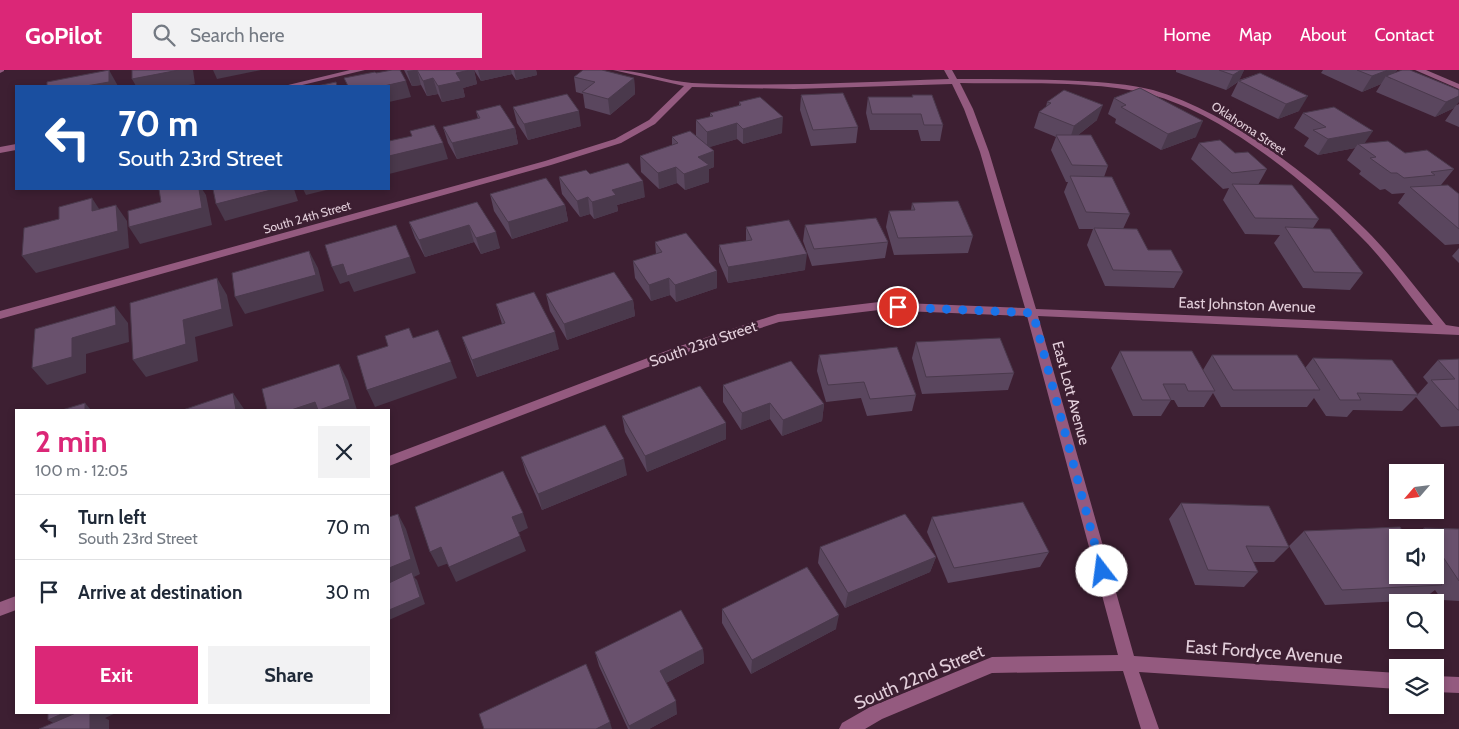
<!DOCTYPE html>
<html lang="en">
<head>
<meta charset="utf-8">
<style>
	body { margin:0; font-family:Cabin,sans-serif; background:#f2f2f3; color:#1f2937; height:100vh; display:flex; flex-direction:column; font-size:19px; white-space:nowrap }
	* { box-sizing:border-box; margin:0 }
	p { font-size:16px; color:#747a83 }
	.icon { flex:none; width:28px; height:28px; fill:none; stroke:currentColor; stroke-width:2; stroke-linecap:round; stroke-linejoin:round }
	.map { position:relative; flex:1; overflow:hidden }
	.drawer { position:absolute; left:15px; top:339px; width:375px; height:305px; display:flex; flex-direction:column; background:#fff; border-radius:0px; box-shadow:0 2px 8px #0003 }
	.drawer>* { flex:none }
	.hud { position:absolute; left:15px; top:15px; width:375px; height:105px; border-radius:0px; box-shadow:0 2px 8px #0003; background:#1a4fa0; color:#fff; overflow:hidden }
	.needle { width:32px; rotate:242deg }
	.fabs { position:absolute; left:1389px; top:394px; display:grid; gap:10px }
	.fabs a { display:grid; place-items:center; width:55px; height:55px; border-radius:0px; background:#fff; box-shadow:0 2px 8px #0003; font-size:25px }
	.pin { position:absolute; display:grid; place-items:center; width:42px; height:42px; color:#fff; margin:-21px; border:2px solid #fff; border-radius:50%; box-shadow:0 1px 5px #0007 }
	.me { position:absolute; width:55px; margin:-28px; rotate:345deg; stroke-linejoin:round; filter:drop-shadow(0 0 4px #0008) }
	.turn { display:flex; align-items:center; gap:18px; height:105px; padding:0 20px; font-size:22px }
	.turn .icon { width:65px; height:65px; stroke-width:2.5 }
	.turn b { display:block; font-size:35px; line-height:42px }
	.round { display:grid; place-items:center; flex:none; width:52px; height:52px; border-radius:0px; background:#f2f2f3 }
	.summary { display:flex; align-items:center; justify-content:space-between; height:85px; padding:0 20px }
	h1 { font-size:30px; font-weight:700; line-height:38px; color:#db2777 }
	.cta { display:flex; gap:10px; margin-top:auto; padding:10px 20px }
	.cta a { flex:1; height:58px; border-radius:0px; background:#db2777; color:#fff; font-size:20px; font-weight:700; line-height:58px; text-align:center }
	.cta a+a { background:#f2f2f3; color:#1f2937 }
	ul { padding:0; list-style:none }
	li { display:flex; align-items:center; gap:15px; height:65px; padding:0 20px; border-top:1px solid #e0e1e3 }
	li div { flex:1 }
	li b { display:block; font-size:19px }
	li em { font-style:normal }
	header { display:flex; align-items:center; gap:30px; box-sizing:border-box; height:70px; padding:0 25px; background:#db2777; color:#fff }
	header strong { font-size:24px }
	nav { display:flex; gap:28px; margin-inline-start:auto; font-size:18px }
	.search { width:350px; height:45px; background:#f2f2f3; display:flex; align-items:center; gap:12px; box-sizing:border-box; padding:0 18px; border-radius:0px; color:#747a83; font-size:19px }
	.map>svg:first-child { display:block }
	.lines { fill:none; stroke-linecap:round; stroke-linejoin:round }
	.minor { fill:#945a7f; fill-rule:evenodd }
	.wall { fill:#5a465e }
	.shaded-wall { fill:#4a394c }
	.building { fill:#69516d; stroke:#4a394c }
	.route { stroke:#1a73e8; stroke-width:9; stroke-dasharray:0 16.2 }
	.labels { text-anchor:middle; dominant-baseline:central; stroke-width:5; stroke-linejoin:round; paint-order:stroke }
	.far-street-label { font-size:12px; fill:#e3cfdb; stroke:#3d1f32 }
	.street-label { font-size:15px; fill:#e3cfdb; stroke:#3d1f32 }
	.near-street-label { font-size:18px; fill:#e3cfdb; stroke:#3d1f32 }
</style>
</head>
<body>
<header>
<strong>GoPilot</strong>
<div class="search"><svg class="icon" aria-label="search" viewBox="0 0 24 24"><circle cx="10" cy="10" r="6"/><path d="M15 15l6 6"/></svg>Search here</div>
<nav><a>Home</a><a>Map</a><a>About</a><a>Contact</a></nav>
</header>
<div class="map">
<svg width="1459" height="659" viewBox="0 0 1459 659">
	<rect width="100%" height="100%" fill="#3d1f32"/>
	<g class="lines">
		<g class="minor">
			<polygon points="0,0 4,0 4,1 0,3"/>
			<polygon points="350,0 365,0 298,16 284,16"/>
			<path d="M 613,0 C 640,0 665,11 692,13 C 778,17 864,12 949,9 L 944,0 L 952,0 L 957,9 C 997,9 1038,9 1078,11 C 1102,12 1129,14 1153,20 C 1228,42 1311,105 1366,160 C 1395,189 1420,224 1446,255 L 1459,257 L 1459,265 L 1038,246 L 1134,586 L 1398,603 L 1398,619 L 1139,602 L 1159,659 L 1141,659 L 1123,601 L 992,603 L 882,649 L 865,659 L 839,659 L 842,653 L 870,637 L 992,587 L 1118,585 L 1027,246 L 879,240 L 779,252 L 682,284 L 389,396 L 389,386 L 674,278 L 778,244 L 879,232 L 1025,238 L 980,82 L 964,39 L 952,14 L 794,19 L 692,17 L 655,54 L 621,73 L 551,95 L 0,249 L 0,241 L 545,91 L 615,69 L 649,50 L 684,16 ZM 960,13 C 1018,14 1093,10 1149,24 C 1222,43 1305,111 1358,164 C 1385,190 1409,226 1433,255 L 1036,239 L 989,82 L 973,39 Z"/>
			<polygon points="1415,0 1426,0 1459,14 1459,19"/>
			<polygon points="16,74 16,80 0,83 0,77"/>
			<polygon points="16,526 16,540 0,546 0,532"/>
			<polygon points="1435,606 1459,607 1459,623 1435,622"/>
		</g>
	</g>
	<g class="wall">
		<polygon points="404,0 474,0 477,14 463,18 465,27 442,32 438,24 427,26 421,15 412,16"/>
		<polygon points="474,0 536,0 537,5 516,10 512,4 481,11"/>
		<polygon points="1176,0 1244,0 1239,10 1260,3 1299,41 1278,49 1231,26 1238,12 1226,20 1176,2"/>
		<polygon points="1323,0 1397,0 1395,3 1457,35 1459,34 1459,57 1445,51 1454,38 1435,47 1376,22 1381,14 1362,22 1321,3"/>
		<polygon points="574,7 634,8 635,24 610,45 585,38 583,24 576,22"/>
		<polygon points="801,25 858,57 856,73 811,76 800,40"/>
		<polygon points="912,25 943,55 940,71 921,71 918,60 870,60 866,43 868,27 912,27"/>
		<polygon points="1114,28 1196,67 1161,80 1115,53 1116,49 1108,44"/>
		<polygon points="739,32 782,63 743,74 737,69 709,77 714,81 714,97 709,99 709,112 685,120 677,113 659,119 641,102 640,86 672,75 672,67 699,69 696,66 696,50 710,47 710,43 739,36"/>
		<polygon points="1047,32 1097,50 1078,65 1108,96 1104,107 1130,144 1123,159 1148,180 1183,202 1174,218 1105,216 1087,175 1093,159 1079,159 1064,122 1068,112 1066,112 1051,80 1056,67 1034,58 1039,42 1046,37"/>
		<polygon points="513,37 581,56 528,70 517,53"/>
		<polygon points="476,41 515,58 518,74 457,89 448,73 443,57 478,49"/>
		<polygon points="1303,43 1365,73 1405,83 1454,99 1441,115 1459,124 1459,174 1445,175 1398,133 1405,123 1392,124 1385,119 1380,120 1359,104 1361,101 1347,90 1355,78 1318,85 1304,76 1309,68 1294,58"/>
		<polygon points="1199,73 1235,83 1267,99 1258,115 1319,149 1313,158 1363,203 1350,220 1303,218 1274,173 1280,165 1245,164 1223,130 1229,118 1223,119 1191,89"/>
		<polygon points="590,104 645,127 617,135 618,141 594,149 590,144 580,147 562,124 559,107"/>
		<polygon points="490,124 565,135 568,151 512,169 494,141"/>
		<polygon points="477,132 500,178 481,184 474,172 425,187 415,168 409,152"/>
		<polygon points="912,133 973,166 968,183 894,185 886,157 889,141 911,140"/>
		<polygon points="805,155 888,172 885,188 812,196 803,171"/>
		<polygon points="746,157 805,200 728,213 719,192 719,175 746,171"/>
		<polygon points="655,172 717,218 676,232 670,225 651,231 635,208 633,191 656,184"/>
		<polygon points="1459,178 1459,193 1452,186"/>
		<polygon points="546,224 633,230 635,246 567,270 550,241"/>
		<polygon points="496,234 559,279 477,307 468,284 462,267 502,254"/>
		<polygon points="916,272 1014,303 1008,320 922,324 912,288"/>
		<polygon points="1120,281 1203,300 1212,285 1305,298 1313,288 1418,324 1428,313 1423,307 1438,290 1459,289 1459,356 1441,357 1416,327 1402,341 1353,340 1347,347 1326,346 1314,328 1307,337 1221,337 1213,323 1204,337 1178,337 1174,330 1171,330 1161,346 1133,346 1111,298"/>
		<polygon points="819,285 916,325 912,341 867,346 861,328 826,332 817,301"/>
		<polygon points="723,315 824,334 822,351 782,366 770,349 741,360 723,332"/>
		<polygon points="622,346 726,369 647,402 625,362"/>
		<polygon points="521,387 627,405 542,440 526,403"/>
		<polygon points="1181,433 1289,477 1274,492 1253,492 1258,502 1244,517 1195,515 1169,449"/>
		<polygon points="932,447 1049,482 1040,497 948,513 927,462"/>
		<polygon points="1424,458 1459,459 1459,531 1442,530 1435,520 1422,530 1325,535 1289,476 1304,461 1398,505 1435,505 1435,468 1413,468"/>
		<polygon points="820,477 936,487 930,502 845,538 818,493"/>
		<polygon points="722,539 836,559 751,604 722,553"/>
		<polygon points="703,579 704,593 666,613 677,644 649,659 628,659 599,596 595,582"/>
	</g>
	<g class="shaded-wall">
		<polygon points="109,0 118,16 86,16"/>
		<polygon points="179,0 193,0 195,14 182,16 136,16 132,9"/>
		<polygon points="213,0 261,0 217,9"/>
		<polygon points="414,0 417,0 421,15 412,16 407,1"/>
		<polygon points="470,0 474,0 477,14 463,18 465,27 442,32 438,16 456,3"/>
		<polygon points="478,0 511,0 512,4 481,11"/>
		<polygon points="514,0 536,0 537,5 516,10"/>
		<polygon points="1241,0 1244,0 1239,11 1226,20 1233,5"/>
		<polygon points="1388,0 1397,0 1391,9 1386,6 1381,14 1362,22 1372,6"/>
		<polygon points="433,8 438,24 427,26 423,11"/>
		<polygon points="634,8 635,24 610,45 608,29"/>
		<polygon points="406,11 411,27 389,32 389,16 384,16"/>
		<polygon points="1308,26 1299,41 1278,49 1286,34"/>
		<polygon points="1459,26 1459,32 1454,38 1435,47 1446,32"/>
		<polygon points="1103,35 1097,50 1069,72 1074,56"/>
		<polygon points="579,41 581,56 528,70 524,54"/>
		<polygon points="783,47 782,63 743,74 743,59"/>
		<polygon points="1203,51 1196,67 1161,80 1168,64"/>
		<polygon points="737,53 737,69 707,78 707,62"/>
		<polygon points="515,58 518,74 457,89 452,73"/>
		<polygon points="1373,61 1362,77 1358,74 1355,78 1318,85 1328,69"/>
		<polygon points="443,73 448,89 389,104 389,86"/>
		<polygon points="714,81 714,97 709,99 709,112 685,120 684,104 698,87"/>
		<polygon points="676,97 677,113 659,119 658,103"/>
		<polygon points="643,111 645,127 617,135 618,141 594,149 592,132 612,120"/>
		<polygon points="199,119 202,119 206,125 212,155 140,174 129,157"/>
		<polygon points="275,119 294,119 298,131 225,151 216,134"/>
		<polygon points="303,119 330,119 306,125"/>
		<polygon points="588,127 590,144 580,147 577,131"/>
		<polygon points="92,128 103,145 92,141"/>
		<polygon points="116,135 127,151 129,178 36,203 22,186"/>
		<polygon points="565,135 568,151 512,169 508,152"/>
		<polygon points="469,155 474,172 425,187 419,170"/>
		<polygon points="496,162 500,178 481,184 476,168"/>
		<polygon points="309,181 318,198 324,221 245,244 235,227"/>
		<polygon points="807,184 805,200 728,213 728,197"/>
		<polygon points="410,187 416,203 354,222 349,211 340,214 332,197 343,194"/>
		<polygon points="717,201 717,218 676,232 675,215"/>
		<polygon points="217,208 227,225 233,256 195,267 198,291 146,307 133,290 183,250"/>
		<polygon points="669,208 670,225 651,231 649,215"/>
		<polygon points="633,230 635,246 567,270 564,254"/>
		<polygon points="115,236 128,253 129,272 86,284 86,303 47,315 32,298"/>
		<polygon points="555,262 559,279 477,307 472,290"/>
		<polygon points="451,292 457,308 375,337 367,320"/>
		<polygon points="339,294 348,311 357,340 291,340"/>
		<polygon points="233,323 244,339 244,340 236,340"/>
		<polygon points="85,333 91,340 85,340"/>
		<polygon points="770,333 770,349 741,360 742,343"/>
		<polygon points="824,334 822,351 782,366 783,350"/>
		<polygon points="726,353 726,369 647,402 645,386"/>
		<polygon points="624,389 627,405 542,440 538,424"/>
		<polygon points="523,443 528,458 518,463 512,447"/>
		<polygon points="398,444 406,459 420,504 414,507 417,510 425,534 389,550 389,498"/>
		<polygon points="520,466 526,481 456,512 449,497"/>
		<polygon points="441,477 449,493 438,497 430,482"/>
		<polygon points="936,487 930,502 845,538 848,523"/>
		<polygon points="839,545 836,559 751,604 752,590"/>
		<polygon points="703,579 704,593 662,615 660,601"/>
		<polygon points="676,631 677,644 649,659 630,659 629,656"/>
		<polygon points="66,642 118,642 105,648 109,650 109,659 64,659 48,650"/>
		<polygon points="610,652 612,659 596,659"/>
	</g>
	<g class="building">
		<polygon points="109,0 109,12 86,16 47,16 47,12"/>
		<polygon points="132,0 179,0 132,9"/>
		<polygon points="392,0 400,0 406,11 384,16 348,16 344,8 375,2 376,3"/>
		<polygon points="417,0 470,0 456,3 461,11 438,16 433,8 423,11"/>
		<polygon points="583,0 602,0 634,8 608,29 582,22 595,12 574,7"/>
		<polygon points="1219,0 1241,0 1233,5"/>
		<polygon points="1357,0 1388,0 1372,6"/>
		<polygon points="1402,0 1410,0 1459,20 1459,26 1446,32 1386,6"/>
		<polygon points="1260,3 1308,26 1286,34 1239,11"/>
		<polygon points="336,12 337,16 317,16"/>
		<polygon points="1140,18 1203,51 1168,64 1121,37 1126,35 1114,28"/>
		<polygon points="1064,20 1103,35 1074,56 1039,42 1051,33 1047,32"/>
		<polygon points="843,23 858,57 813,60 801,25"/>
		<polygon points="567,24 579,41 524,54 513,37"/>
		<polygon points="912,25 932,25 943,55 924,55 921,44 872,44 868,27 913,27"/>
		<polygon points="760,27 783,47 743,59 737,53 707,62 696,50 713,46 710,43 741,35 739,32"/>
		<polygon points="500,35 515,58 452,73 443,57 480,48 476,41"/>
		<polygon points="1334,37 1373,61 1328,69 1313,60 1326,57 1303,43"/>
		<polygon points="434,55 443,73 389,86 389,71 412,66 410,61"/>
		<polygon points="690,61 714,81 698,87 709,95 684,104 676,97 658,103 640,86 678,73 672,67"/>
		<polygon points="1056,65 1091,65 1108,96 1072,95"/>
		<polygon points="1220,70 1235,83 1248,82 1267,99 1232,103 1199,73"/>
		<polygon points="1388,71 1405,83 1427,80 1454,99 1431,102 1435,105 1404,108 1397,103 1391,103 1370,88 1376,87 1358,74"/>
		<polygon points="628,93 643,111 612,120 616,125 592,132 588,127 577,131 559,107 586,100 590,104"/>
		<polygon points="1070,106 1112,107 1130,144 1086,142"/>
		<polygon points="546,108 565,135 508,152 490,124"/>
		<polygon points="1232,114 1292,115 1319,149 1255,148"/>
		<polygon points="1448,115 1459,124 1459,159 1410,117"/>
		<polygon points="159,119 199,119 202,138 129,157 128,141 161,132"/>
		<polygon points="213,119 275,119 216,134"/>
		<polygon points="92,128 92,141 116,135 118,161 22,186 24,158 59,149 59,137"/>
		<polygon points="958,131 973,166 898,168 889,141 915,140 912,133"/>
		<polygon points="477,132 496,162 476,168 469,155 419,170 409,152"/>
		<polygon points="876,148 888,172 814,179 805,155"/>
		<polygon points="789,150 807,184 728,197 719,175 752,170 746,157"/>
		<polygon points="396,155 410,187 347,206 343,194 332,197 325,175"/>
		<polygon points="1285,157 1330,159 1363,203 1314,202"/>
		<polygon points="1094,158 1137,159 1148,180 1171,180 1183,202 1113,200"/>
		<polygon points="686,163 717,201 675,215 669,208 649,215 633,191 662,182 655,172"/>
		<polygon points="309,181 316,205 235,227 232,203"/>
		<polygon points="614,202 633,230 564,254 546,224"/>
		<polygon points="217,208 222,239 183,250 186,274 133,290 130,233"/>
		<polygon points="534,222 555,262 472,290 462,267 505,253 496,234"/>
		<polygon points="115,236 116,255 72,268 72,287 32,298 35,259"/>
		<polygon points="409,258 413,268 438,260 451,292 367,320 357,286 388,276 385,266"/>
		<polygon points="1000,268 1014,303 926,307 916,272"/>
		<polygon points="897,277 916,325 870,329 864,312 828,315 819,285"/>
		<polygon points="1120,281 1192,281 1215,321 1188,321 1185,314 1163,314 1171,330 1142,330"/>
		<polygon points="1212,285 1297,285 1320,320 1233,320"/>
		<polygon points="1313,288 1392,290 1418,325 1357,323 1361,330 1340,330"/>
		<polygon points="1459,289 1459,340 1458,340 1431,310 1455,309 1438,290"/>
		<polygon points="791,291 824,334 783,350 770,333 742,343 723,315"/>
		<polygon points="339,294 350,329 319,340 318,340 315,332 291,340 267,340 262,319"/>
		<polygon points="700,316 726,353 645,386 622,346"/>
		<polygon points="233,323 236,340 183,340"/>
		<polygon points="85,333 85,340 62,340"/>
		<polygon points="605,355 624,389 538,424 521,387"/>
		<polygon points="503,401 523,443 512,447 520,466 449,497 441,477 430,482 415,437"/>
		<polygon points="1023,432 1049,482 954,498 932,447"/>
		<polygon points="1181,433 1269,436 1289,477 1246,476 1258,502 1208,500"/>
		<polygon points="398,444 411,489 389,498 389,447"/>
		<polygon points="905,444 936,487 848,523 820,477"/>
		<polygon points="1400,457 1407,468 1398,468 1398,505 1434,505 1442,515 1342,520 1304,461"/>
		<polygon points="1424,458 1459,459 1459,511 1435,475 1435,468 1430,468"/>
		<polygon points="807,497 839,545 752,590 722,539"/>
		<polygon points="412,502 420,527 389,540 389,513"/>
		<polygon points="681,540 703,579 660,601 676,631 629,656 595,582"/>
		<polygon points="586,594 610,652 596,659 484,659 479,644"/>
		<polygon points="48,642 66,642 48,650"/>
		<polygon points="78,642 90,642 90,659 39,659"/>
	</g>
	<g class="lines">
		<polyline class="route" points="898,237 1033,243 1102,501"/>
	</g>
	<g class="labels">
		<g class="far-street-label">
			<text transform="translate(1249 58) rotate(33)">Oklahoma Street</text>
			<text transform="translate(307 147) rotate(-16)">South 24th Street</text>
		</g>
		<g class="street-label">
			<text transform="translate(1247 235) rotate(2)">East Johnston Avenue</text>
			<text transform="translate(703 274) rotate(-19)">South 23rd Street</text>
			<text transform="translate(1071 323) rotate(75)">East Lott Avenue</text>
		</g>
		<g class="near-street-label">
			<text transform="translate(1264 582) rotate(4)">East Fordyce Avenue</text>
			<text transform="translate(919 607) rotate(-23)">South 22nd Street</text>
		</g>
	</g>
</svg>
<div class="fabs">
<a><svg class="needle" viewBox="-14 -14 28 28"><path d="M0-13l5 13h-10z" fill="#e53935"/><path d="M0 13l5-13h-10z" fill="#747a83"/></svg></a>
<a><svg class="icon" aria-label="sound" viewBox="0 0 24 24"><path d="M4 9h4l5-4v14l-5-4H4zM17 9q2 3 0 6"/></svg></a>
<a><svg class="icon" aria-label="search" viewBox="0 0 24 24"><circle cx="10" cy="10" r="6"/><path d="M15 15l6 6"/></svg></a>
<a><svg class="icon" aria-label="layers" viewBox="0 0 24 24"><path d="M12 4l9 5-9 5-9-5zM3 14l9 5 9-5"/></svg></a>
</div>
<div class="pin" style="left:898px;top:237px;background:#d93025"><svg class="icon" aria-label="arrive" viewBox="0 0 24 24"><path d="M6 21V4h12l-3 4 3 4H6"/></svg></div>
<svg class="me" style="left:1102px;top:501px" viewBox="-20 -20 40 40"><circle r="19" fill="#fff"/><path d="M0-13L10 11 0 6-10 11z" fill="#1a73e8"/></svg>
<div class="hud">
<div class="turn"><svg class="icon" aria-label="left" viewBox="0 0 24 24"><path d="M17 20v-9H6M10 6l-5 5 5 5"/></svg><div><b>70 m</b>South 23rd Street</div></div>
</div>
<section class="drawer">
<div class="summary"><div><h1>2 min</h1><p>100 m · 12:05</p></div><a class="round"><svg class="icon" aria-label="close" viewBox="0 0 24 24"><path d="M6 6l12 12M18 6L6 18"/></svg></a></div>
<ul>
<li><svg class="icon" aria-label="left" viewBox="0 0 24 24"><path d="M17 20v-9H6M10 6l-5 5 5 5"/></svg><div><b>Turn left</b><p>South 23rd Street</p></div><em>70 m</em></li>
<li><svg class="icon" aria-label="arrive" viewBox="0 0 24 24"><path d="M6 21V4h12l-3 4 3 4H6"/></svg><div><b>Arrive at destination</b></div><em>30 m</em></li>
</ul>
<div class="cta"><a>Exit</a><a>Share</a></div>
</section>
</div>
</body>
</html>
